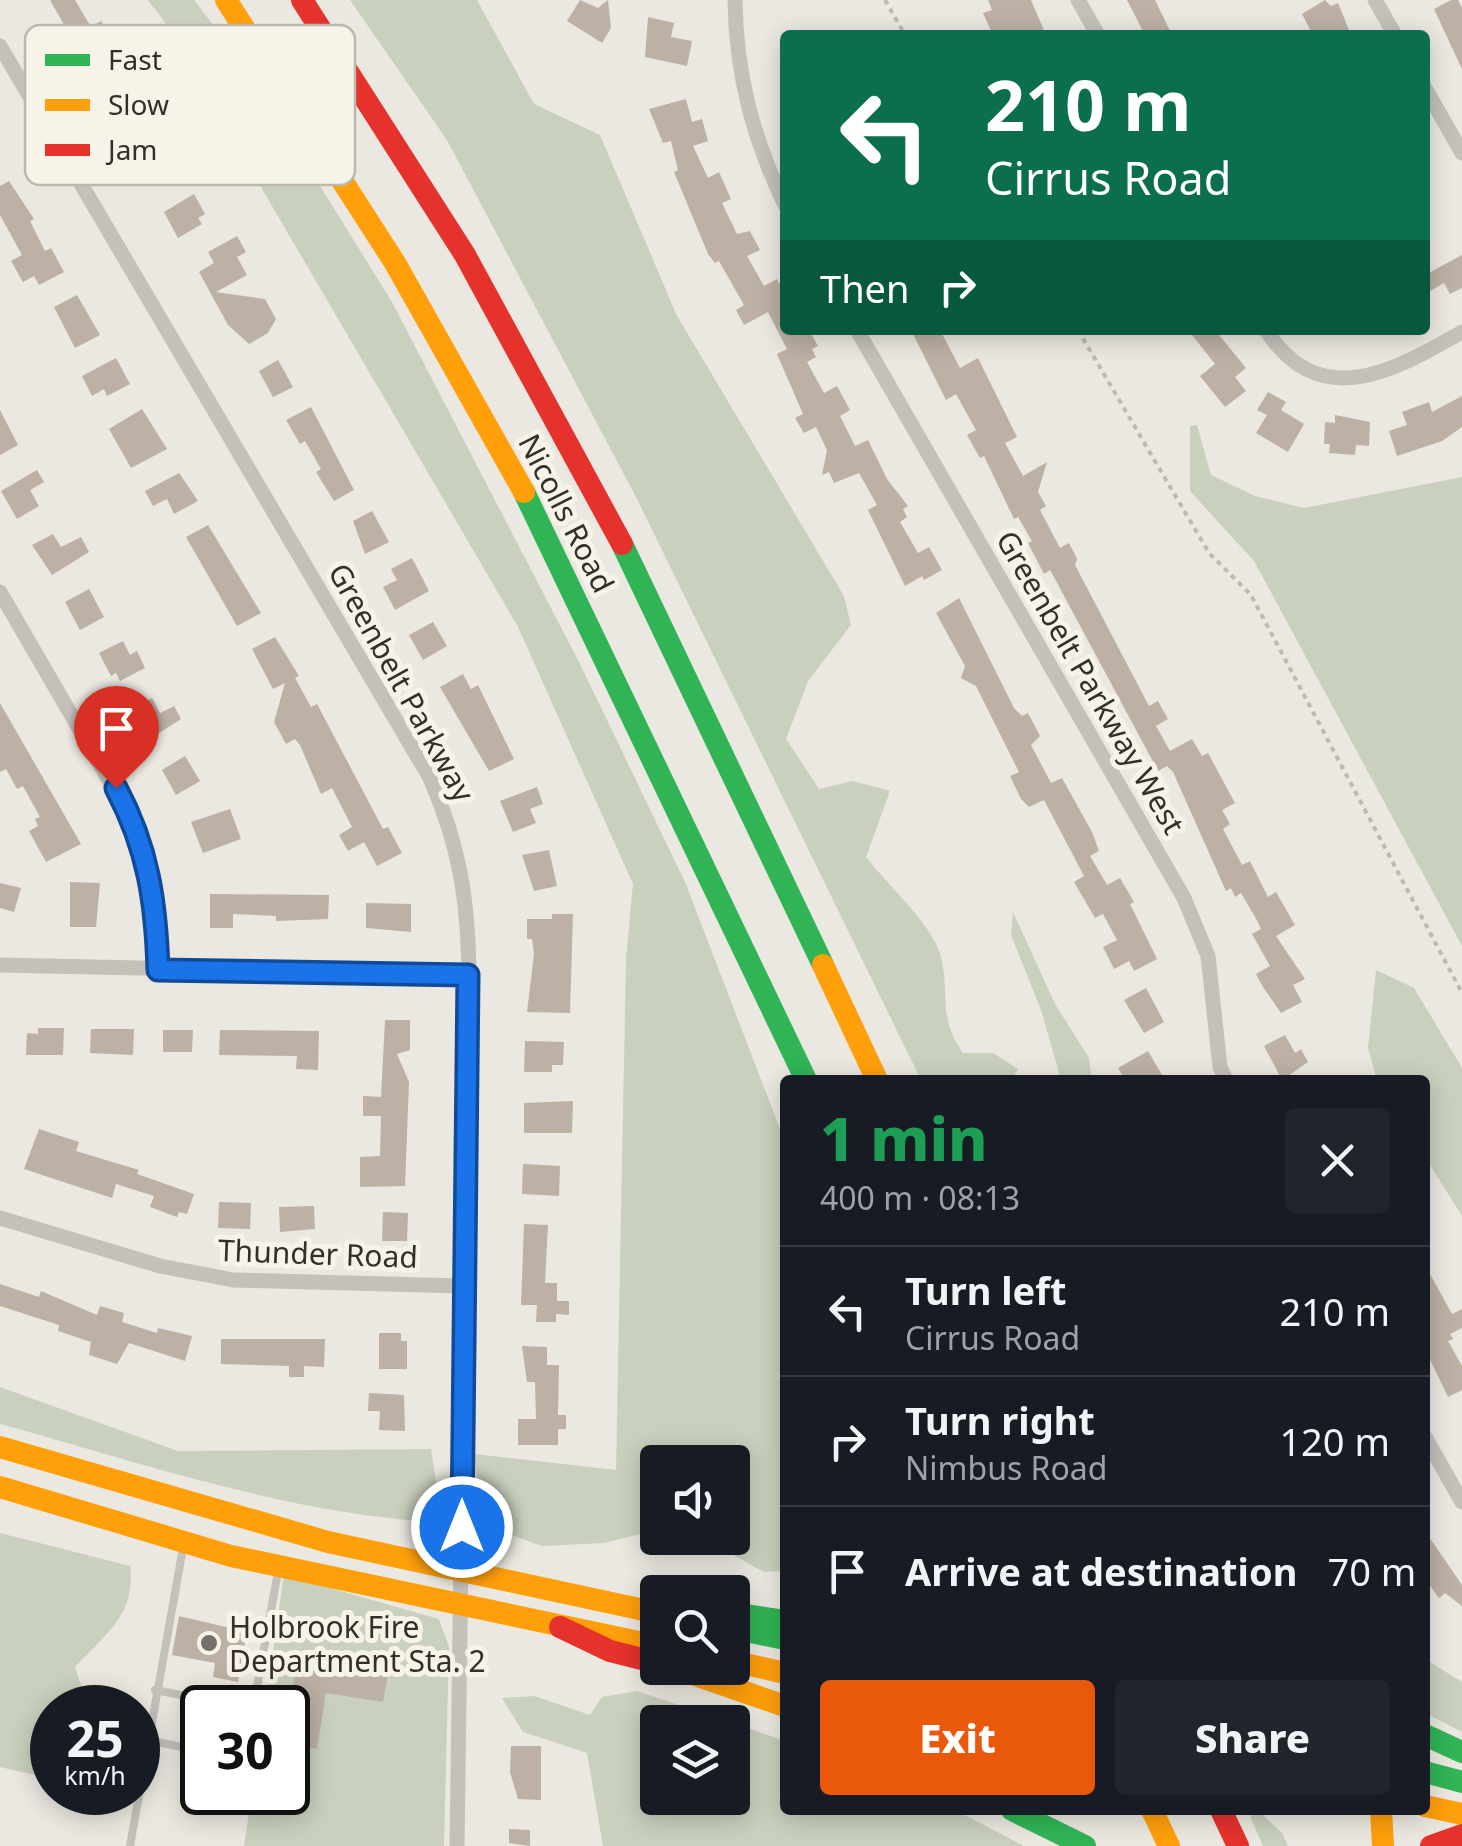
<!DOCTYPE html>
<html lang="en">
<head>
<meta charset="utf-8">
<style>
	body { margin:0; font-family:"Noto Sans",sans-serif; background:#20242c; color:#f1f3f6; height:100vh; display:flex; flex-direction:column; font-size:38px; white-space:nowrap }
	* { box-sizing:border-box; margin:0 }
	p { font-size:32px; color:#9ea1a6 }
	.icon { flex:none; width:55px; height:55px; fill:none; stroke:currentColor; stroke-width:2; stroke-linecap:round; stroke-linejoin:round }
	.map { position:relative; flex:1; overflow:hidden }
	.side { position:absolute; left:780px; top:1075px; width:650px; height:740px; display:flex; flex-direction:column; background:#171b24; border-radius:10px; box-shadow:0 5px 25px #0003 }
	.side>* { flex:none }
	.guide { position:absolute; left:780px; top:30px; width:650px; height:305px; border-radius:10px; box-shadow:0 5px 25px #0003; background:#0b6e4f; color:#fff; overflow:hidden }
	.buttons { position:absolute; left:640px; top:1445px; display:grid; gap:20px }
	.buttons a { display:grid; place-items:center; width:110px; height:110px; border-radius:10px; background:#171b24; box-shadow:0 5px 25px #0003; font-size:50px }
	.speed { position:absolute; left:30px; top:1685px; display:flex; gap:20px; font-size:50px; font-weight:700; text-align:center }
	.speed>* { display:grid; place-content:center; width:130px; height:130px; border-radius:50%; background:#171b24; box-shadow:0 5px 25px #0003; line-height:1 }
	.speed small { font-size:25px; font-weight:400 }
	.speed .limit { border:5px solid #111; border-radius:15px; background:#fff; color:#111 }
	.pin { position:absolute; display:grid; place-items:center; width:85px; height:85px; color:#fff; margin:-102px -42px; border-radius:50% 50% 50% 0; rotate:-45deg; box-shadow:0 0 10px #0007 }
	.pin .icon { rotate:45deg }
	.me { position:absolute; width:110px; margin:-55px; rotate:0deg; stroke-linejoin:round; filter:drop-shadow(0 0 8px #0008) }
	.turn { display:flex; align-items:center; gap:35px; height:210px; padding:0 40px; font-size:45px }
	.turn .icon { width:130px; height:130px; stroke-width:2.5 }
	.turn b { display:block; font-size:70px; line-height:85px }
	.then { display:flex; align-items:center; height:95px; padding:0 40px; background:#0003; gap:20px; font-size:38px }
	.round { display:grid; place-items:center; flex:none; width:105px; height:105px; border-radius:10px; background:#20242c }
	.overview { display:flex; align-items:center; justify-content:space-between; height:170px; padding:0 40px }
	h1 { font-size:60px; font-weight:800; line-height:75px; color:#1e9e55 }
	.cta { display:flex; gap:20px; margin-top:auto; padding:20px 40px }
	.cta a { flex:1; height:115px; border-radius:10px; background:#ea580c; color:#fff; font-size:40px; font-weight:800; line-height:115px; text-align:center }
	.cta a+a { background:#20242c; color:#f1f3f6 }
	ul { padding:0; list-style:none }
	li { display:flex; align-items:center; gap:30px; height:130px; padding:0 40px; border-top:2px solid #363941 }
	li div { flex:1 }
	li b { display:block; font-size:38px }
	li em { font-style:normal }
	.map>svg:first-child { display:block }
	.green { fill:#c9d0bd }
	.building { fill:#bdb0a4 }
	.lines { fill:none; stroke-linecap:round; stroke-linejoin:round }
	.path { stroke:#bdb9b3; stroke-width:4; stroke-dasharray:5 5; stroke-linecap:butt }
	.lane { stroke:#c4c0ba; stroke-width:8 }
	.street { stroke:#c4c0ba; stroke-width:15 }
	.fast { stroke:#30b455; stroke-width:22 }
	.slow { stroke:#ff9f0a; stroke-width:22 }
	.jam { stroke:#e5322d; stroke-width:22 }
	.route-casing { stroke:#114b97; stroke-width:25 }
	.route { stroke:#1a73e8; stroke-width:18 }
	.poi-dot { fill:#757069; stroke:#f7f3e9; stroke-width:4 }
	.labels { text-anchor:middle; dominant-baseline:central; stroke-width:10; stroke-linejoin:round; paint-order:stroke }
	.street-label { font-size:30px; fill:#352f29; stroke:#f7f3e9 }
	.poi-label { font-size:30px; fill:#352f29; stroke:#f7f3e9; text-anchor:start }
	.key { fill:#f7f3e9; stroke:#bdb8af; stroke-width:2.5 }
	.key-label { font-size:28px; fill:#352f29 }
</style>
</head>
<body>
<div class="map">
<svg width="1462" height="1846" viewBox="0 0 1462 1846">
	<rect width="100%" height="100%" fill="#ebe8e1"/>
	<g class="green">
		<polygon points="148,0 194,0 252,76 392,302 580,664 685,882 782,1134 785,1571 764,1572 702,1538 732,1538 732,1462 658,1462 657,1530 604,1543 542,1546 483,1525 474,1454 616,1470 626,958 633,884 518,627 164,21"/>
		<path d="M 350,0 L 477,0 L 534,104 L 600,135 L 677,316 L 844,596 L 851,625 L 808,681 L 786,739 L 819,789 L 853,781 L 890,791 L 866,857 C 887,884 919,912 935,942 C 955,981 933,1012 963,1053 L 993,1053 L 1018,1069 L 1011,1080 L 921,1080 L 636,497 L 447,140 Z"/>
		<polygon points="1197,425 1211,475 1255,496 1304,508 1462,477 1462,946 1254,561 1190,491 1190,426"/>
		<polygon points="1013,912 1055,1004 1089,1058 1092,1080 1061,1080 1041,1010 1011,935"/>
		<polygon points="1376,970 1414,988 1462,1068 1462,1216 1425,1157 1425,1080 1377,1080 1368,1048"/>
		<path d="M 0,1387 L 178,1451 L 431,1449 L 440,1507 L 434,1522 C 285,1513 143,1463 0,1424 Z"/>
		<path d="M 0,1533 L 130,1566 C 137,1613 105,1635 75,1667 L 88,1707 L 52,1708 L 52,1779 L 0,1767 Z"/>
		<polygon points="284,1575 439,1619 449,1647 444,1846 244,1846 252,1793 288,1792 288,1708 265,1707"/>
		<polygon points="1425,1659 1462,1682 1462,1732 1425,1713"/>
		<polygon points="637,1691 730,1722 658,1722 658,1798 732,1798 733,1723 785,1741 785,1810 955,1810 1024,1846 603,1846 587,1753 523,1732 502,1698 534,1696 590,1715 602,1697"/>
		<polygon points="1258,1810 1282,1833 1288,1846 1263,1846 1250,1816"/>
	</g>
	<g class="building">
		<polygon points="50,0 75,0 91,27 101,21 110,38 100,43 123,87 128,91 139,85 153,112 124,127 119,119 114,122 92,74 66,40 71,37"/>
		<polygon points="580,0 598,8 608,0 611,28 602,43 567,21"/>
		<polygon points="988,0 1031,0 1046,35 993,35 983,13 992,10"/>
		<polygon points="1127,0 1155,0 1172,35 1145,35"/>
		<polygon points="1325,0 1331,6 1338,3 1351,35 1313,35 1302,14"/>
		<polygon points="1451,0 1458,0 1462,8 1462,69 1434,9"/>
		<polygon points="648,17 674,23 671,37 692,41 687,66 645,57"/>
		<polygon points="686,99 692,122 702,119 708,141 693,146 708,178 719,172 731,199 722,203 737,234 750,231 760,250 747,256 764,286 777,279 785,293 785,330 809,330 818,346 812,349 816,357 807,362 824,393 837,386 850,410 840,416 855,446 868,440 887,479 908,506 903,509 907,517 900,522 918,553 929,547 942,570 924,580 922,576 905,586 868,510 877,505 859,473 834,483 829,472 822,475 827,450 816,427 804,433 795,418 803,414 777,354 787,349 768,312 744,325 736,310 744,305 719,261 715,263 708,254 674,172 678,170 671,141 663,143 649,109"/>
		<polygon points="9,181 34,219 30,221 45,251 51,248 64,272 39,285 34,276 23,282 11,261 22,255 0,215 0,186"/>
		<polygon points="194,194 205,214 198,218 202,224 178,238 164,212"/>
		<polygon points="237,236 246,252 237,257 247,275 216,292 265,299 276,319 268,333 249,344 228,325 199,272 214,263 208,252"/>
		<polygon points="1462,255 1462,288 1450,294 1444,283 1425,294 1425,275"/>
		<polygon points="77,295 100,335 75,348 54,307"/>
		<polygon points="911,330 940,330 960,368 978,358 1017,437 1005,443 1023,476 1047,462 1038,492 1046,506 1040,510 1060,548 1069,543 1077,559 1075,565 1149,706 1158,701 1168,719 1156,726 1170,751 1192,739 1202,756 1208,753 1235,803 1222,810 1230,824 1223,829 1242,865 1250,861 1268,897 1276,892 1295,925 1276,936 1305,979 1293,985 1302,1002 1281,1013 1263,987 1256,974 1270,966 1252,934 1261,929 1258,922 1241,893 1235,897 1231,888 1226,891 1173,772 1167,766 1158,771 1055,579 1050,570 1044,574 1028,543 1032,541 1018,517 1014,519 984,456 980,458 967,435 976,430 956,394 946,400"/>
		<polygon points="1188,330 1215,330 1246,368 1235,377 1246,391 1225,407 1200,376 1215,364"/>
		<polygon points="116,358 130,384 107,396 104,389 92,396 82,376"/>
		<polygon points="278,360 293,387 273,397 259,371"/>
		<polygon points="1268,392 1286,402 1281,410 1304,424 1288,452 1256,433 1267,415 1257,410"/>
		<polygon points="1462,396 1462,427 1442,441 1397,456 1389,431 1407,425 1402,412 1429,402 1432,412"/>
		<polygon points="311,407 354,490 334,501 316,472 321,469 305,441 300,444 286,420"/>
		<polygon points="142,409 167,449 131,468 109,429"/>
		<polygon points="0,410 18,445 0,455"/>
		<polygon points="1335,415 1370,422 1369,446 1356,445 1355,455 1329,453 1330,444 1324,444 1325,422 1335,423"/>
		<polygon points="37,470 44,482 30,490 39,506 17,519 1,491"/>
		<polygon points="179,473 198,501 174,514 167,499 153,506 145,491"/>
		<polygon points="372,511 389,542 365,554 353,521"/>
		<polygon points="208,525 261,613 237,626 186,537"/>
		<polygon points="53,534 61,547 81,537 89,552 52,575 32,545"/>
		<polygon points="412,558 429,591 395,610 383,587 397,580 391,569"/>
		<polygon points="89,589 104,617 80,630 65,602"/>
		<polygon points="959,598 1014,708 1022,716 1028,713 1040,736 1031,745 1051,783 1062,778 1092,832 1099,851 1090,856 1107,885 1120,878 1134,902 1130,904 1157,959 1134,971 1129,961 1114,969 1103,947 1117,940 1103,914 1095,918 1074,882 1084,876 1044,800 1029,807 1021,799 1010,776 1019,772 976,686 961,678 965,666 936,613"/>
		<polygon points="433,622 447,646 423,660 409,635"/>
		<polygon points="275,637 299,676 295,678 311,707 317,704 383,829 388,827 402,853 377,866 364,842 348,851 339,835 352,827 332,788 321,794 300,745 295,739 286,744 274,722 285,683 273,689 252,649"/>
		<polygon points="123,641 130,655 137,651 145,668 120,681 116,673 111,676 99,653"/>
		<polygon points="463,674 471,689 478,685 514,759 489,771 440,687"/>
		<polygon points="152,698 160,713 174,706 181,719 148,740 129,710"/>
		<polygon points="0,703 81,844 46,862 29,831 38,826 35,819 40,817 23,786 17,789 6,769 0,772"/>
		<polygon points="185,756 200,781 176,795 162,770"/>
		<polygon points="537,787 543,804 530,809 536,823 513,832 500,801"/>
		<polygon points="230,809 241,839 203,853 191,822"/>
		<polygon points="549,850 557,886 534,891 522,855"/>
		<polygon points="70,882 100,883 96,927 70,927"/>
		<polygon points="0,883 21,888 14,912 0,908"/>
		<polygon points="210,894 329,895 328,919 276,921 276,916 233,914 233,928 210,928"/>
		<polygon points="366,903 411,904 411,932 366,928"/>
		<polygon points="552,914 573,914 570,1013 527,1012 534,954 532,939 527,939 527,919 552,919"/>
		<polygon points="1146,988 1164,1022 1144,1033 1124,1000"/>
		<polygon points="385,1020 410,1020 410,1050 397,1054 409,1082 405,1186 360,1187 360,1157 380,1156 381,1116 363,1116 363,1096 381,1097"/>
		<polygon points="38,1028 64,1028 63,1055 26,1055 27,1033 38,1034"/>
		<polygon points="91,1029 134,1029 133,1055 90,1053"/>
		<polygon points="163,1030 193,1030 192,1052 163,1052"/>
		<polygon points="220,1030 319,1031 318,1070 296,1069 297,1056 219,1055"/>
		<polygon points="1285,1035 1295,1053 1301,1049 1308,1062 1282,1080 1264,1046"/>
		<polygon points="525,1041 564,1042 563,1065 552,1065 552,1072 524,1072"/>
		<polygon points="1148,1051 1165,1080 1125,1080 1118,1068"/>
		<polygon points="573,1101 572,1133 524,1133 524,1103"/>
		<polygon points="39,1129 79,1142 76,1151 139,1170 137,1174 194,1194 187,1214 179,1212 177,1217 150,1207 154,1196 116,1184 112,1198 24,1169"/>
		<polygon points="523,1164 560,1166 559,1196 522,1194"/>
		<polygon points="219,1202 251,1203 250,1229 218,1228"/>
		<polygon points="314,1206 315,1229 280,1232 279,1207"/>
		<polygon points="383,1212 408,1213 407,1241 382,1241"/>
		<polygon points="524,1224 548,1225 545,1283 557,1283 557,1301 569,1301 569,1315 556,1314 556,1322 536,1322 537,1305 521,1305"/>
		<polygon points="1425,1265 1452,1314 1462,1309 1462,1328 1450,1334 1453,1339 1448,1341 1462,1366 1462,1390 1448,1397 1425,1349"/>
		<polygon points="0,1284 39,1297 41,1291 97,1315 100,1306 124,1313 122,1322 157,1333 158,1328 192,1336 185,1361 129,1343 117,1364 89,1355 91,1342 58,1331 59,1325 0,1306"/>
		<polygon points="379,1333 401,1333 401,1341 407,1341 407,1369 379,1369"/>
		<polygon points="221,1339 325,1339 324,1367 304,1366 304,1377 289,1377 289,1366 221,1364"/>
		<polygon points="522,1346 547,1347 547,1365 559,1365 558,1415 566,1415 566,1429 558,1429 558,1445 518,1445 518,1419 536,1419 535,1382 527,1382"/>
		<polygon points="369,1393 404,1395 405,1431 379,1430 380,1411 368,1411"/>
		<polygon points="1425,1531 1462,1585 1462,1606 1445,1593 1439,1598 1425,1579"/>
		<polygon points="179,1616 247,1632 238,1682 213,1677 215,1663 172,1655"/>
		<polygon points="296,1660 388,1675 383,1702 326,1693 317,1749 288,1744"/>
		<polygon points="511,1746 541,1746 541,1800 518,1799 510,1772"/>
		<polygon points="509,1829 530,1830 530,1846 509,1843"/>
	</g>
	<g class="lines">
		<g class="path">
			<polyline points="885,0 905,35"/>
			<polyline points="1078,330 1209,553 1251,595 1462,993"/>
		</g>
		<g class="lane">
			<polyline points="155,1690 248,1708"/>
			<polyline points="253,1708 278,1572"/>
			<polyline points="147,1740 202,1751"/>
			<polyline points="130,1846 183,1548"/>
		</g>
		<g class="street">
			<path d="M 735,0 C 736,75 753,138 785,205"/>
			<polyline points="1078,0 1098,35"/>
			<polyline points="1375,0 1395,35"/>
			<path d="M 0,46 L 430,778 C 460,847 468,900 469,975 L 457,1846"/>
			<polyline points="1425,88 1462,153"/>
			<polyline points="857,330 1184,898 1208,956 1220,1067 1226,1080"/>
			<path d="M 1266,330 C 1320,414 1395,370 1462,332"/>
			<polyline points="0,592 138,830 155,897 158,970"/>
			<polyline points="0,965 469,975"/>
			<polyline points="0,1218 160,1266 233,1280 463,1286"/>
			<polyline points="1425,1437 1462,1502"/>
		</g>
		<g class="fast">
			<polyline points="524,492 806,1080"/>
			<polyline points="622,544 823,965"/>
			<polyline points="652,1612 658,1612"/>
			<polyline points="732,1613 785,1621"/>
			<polyline points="732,1628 785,1639"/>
			<polyline points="1425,1735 1462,1752"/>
			<polyline points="1425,1772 1462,1782"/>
			<polyline points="1012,1810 1085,1846"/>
		</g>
		<g class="slow">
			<polyline points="226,0 395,263 524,492"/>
			<polyline points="823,965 877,1080"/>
			<polyline points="0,1447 328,1542 658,1613"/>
			<polyline points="0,1487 231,1556 658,1646"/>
			<polyline points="732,1661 785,1673"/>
			<polyline points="675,1668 785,1706"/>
			<polyline points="1425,1806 1462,1814"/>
			<polyline points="1152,1810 1169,1846"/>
			<polyline points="1381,1810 1383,1846"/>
		</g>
		<g class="jam">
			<polyline points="302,0 465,255 622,544"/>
			<polyline points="560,1627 610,1651 658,1663"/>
			<polyline points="1221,1810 1238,1846"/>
			<polyline points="1431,1846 1462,1835"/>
		</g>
	</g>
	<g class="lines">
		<defs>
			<path id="route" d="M 116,788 C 148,848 156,902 158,970 L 468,975 L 462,1527"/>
		</defs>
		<use href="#route" class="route-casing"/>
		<use href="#route" class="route"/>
	</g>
	<circle class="poi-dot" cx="209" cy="1643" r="10"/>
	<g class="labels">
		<g class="street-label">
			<text transform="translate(567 513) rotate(63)">Nicolls Road</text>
			<text transform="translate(402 682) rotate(61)">Greenbelt Parkway</text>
			<text transform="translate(1091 682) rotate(60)">Greenbelt Parkway West</text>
			<text transform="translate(318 1253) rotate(2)">Thunder Road</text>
		</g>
		<g class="poi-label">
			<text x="229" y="1626">Holbrook Fire<tspan x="229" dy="34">Department Sta. 2</tspan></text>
		</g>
	</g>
	<rect x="25" y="25" width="330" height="160" rx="15" class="key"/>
	<rect x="45" y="54" width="45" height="12" fill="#30b455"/>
	<rect x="45" y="99" width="45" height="12" fill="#ff9f0a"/>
	<rect x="45" y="144" width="45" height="12" fill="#e5322d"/>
	<g class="key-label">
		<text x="108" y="70">Fast</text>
		<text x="108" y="115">Slow</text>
		<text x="108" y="160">Jam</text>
	</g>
</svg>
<div class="buttons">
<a><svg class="icon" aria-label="sound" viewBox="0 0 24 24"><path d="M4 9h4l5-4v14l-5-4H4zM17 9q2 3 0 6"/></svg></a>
<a><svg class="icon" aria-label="search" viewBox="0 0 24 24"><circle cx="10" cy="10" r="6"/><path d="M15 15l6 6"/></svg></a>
<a><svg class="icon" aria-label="layers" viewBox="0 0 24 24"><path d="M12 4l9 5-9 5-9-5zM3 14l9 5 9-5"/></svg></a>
</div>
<div class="speed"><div>25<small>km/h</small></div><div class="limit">30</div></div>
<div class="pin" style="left:116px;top:788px;background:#d93025"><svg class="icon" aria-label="arrive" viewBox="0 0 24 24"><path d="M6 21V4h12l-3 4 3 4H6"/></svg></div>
<svg class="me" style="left:462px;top:1527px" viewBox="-20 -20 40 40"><circle r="17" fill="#1a73e8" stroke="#fff" stroke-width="3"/><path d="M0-11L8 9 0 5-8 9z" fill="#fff"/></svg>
<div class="guide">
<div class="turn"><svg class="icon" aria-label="left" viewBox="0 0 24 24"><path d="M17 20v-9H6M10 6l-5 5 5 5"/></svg><div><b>210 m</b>Cirrus Road</div></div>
<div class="then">Then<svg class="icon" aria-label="right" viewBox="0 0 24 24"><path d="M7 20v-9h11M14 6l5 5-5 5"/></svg></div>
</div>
<section class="side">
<div class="overview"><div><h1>1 min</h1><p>400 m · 08:13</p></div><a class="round"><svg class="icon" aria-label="close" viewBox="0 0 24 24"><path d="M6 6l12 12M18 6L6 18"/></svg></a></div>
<ul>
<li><svg class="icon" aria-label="left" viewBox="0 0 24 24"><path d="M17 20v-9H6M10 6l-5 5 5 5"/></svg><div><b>Turn left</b><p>Cirrus Road</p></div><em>210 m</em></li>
<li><svg class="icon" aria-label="right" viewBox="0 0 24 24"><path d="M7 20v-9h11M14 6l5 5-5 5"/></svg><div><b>Turn right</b><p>Nimbus Road</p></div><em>120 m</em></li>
<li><svg class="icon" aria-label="arrive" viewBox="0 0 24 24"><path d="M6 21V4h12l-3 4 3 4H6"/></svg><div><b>Arrive at destination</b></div><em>70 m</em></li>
</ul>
<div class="cta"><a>Exit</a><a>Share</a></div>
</section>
</div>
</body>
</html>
